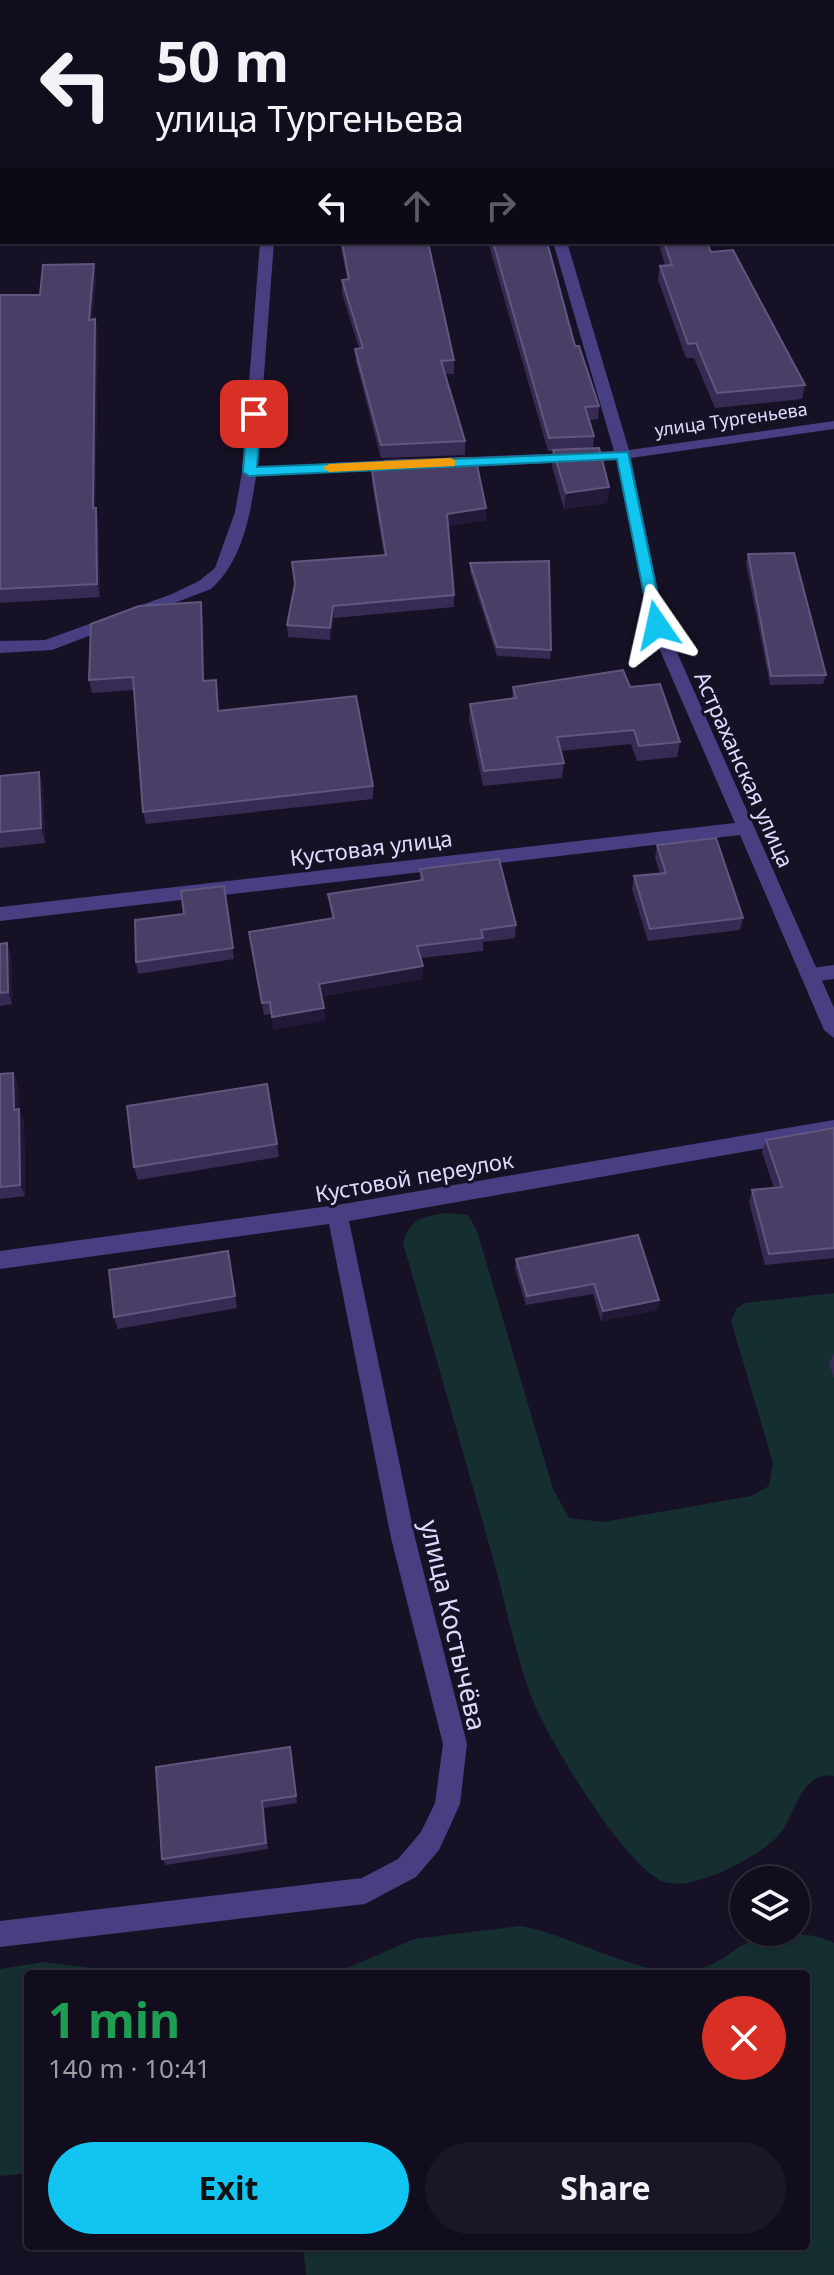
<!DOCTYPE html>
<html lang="en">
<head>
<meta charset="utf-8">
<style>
	body { margin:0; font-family:"Noto Sans",sans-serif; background:#1a1625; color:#f1f3f6; height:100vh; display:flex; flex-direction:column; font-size:30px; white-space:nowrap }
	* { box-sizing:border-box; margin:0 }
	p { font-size:26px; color:#9c9ca3 }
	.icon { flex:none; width:44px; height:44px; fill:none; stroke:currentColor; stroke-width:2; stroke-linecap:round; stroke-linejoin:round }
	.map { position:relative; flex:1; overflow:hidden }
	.details { position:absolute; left:24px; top:1970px; width:786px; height:280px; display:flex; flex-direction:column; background:#110d1c; border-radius:8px; box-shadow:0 2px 6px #0004,0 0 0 2px #302d3b }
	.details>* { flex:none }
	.hud { position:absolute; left:0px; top:0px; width:834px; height:244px; box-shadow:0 2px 6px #0004,0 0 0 2px #302d3b; background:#110d1c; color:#f1f3f6; overflow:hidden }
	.controls { position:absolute; left:730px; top:1866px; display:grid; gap:16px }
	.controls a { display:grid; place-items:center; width:80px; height:80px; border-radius:50%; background:#110d1c; box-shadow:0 2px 6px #0004,0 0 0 2px #302d3b; font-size:40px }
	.pin { position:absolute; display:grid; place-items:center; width:68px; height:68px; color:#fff; margin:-34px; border-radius:16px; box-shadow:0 4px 12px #0006 }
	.me { position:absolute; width:88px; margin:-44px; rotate:349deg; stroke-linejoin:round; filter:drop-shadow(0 0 6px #0008) }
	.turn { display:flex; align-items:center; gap:28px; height:168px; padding:0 24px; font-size:36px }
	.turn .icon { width:104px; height:104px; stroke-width:2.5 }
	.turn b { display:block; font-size:56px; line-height:68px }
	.lanes { display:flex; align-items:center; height:76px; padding:0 24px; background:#0003; justify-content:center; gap:40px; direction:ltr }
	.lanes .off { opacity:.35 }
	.round { display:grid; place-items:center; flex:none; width:84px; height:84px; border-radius:42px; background:#1a1625 }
	.overview { display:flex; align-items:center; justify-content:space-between; height:136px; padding:0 24px }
	h1 { font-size:48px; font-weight:700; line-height:60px; color:#1e9e55 }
	.cta { display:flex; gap:16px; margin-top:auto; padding:16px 24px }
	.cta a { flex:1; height:92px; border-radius:48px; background:#12c4f0; color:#111; font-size:32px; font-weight:700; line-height:92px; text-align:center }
	.cta a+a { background:#1a1625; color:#f1f3f6 }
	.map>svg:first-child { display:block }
	.green { fill:#152e30 }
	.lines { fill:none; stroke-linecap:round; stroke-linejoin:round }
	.service { fill:#483f82; fill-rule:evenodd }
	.minor { fill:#483f82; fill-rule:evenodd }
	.wall { fill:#372b53 }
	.shaded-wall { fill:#221939 }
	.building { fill:#493e65; stroke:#61567d; stroke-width:2 }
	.route { fill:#12c4f0; stroke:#0c7f9c; stroke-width:2 }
	.slow { fill:#f59e0b }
	.labels { text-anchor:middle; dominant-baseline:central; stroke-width:6; stroke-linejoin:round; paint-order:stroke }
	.far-street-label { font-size:18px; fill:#e0d9fd; stroke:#171126 }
	.street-label { font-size:22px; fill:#e0d9fd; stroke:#171126 }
	.near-street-label { font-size:26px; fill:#e0d9fd; stroke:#171126 }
</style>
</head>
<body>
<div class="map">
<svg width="834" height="2275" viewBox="0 0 834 2275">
	<rect width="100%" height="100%" fill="#171126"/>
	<g class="green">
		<path d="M 445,1213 L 468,1215 L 477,1231 L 553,1489 L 569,1518 L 603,1522 L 751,1496 L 769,1486 L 773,1463 L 731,1321 L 737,1308 L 745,1303 L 834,1293 L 834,1776 C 798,1771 797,1817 777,1837 C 758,1857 697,1889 668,1883 C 630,1876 552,1744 536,1708 C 517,1664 507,1608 494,1562 C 464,1456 434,1349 403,1243 C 410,1219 422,1217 445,1213 Z"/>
		<path d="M 520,1926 C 574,1935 639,1978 691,1971 C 718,1967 733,1948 756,1938 C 777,1930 816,1933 834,1943 L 834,2275 L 306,2275 L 303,2246 L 806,2246 L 806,1974 L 334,1974 L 414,1939 Z"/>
		<polygon points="44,1962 139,1974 28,1974 28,2173 0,2176 0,1969"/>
	</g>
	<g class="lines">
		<polygon class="service" points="834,965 834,979 811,982 802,975 811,968"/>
		<g class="minor">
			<rect x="263" y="0" width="12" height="2"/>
			<polygon points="728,0 740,0 741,2 729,2"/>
			<path d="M 260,242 L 274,242 L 257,467 L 409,459 L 416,464 L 409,469 L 256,476 C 250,517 242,561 211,589 L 52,650 L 0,653 L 0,641 L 45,640 L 172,594 L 199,581 L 215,568 L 235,512 L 242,472 Z"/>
			<polygon points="553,242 567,242 629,450 834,421 834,429 631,458 665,625 834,1008 834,1038 824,1030 740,835 0,921 0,907 735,823 649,625 617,460 445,468 438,463 445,458 614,451"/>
			<polygon points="834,1120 834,1136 349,1221 415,1538 467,1744 460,1804 439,1850 416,1877 365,1904 0,1947 0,1921 362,1878 398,1859 421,1832 435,1803 443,1744 391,1538 329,1224 0,1269 0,1251 337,1205"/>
		</g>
	</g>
	<g class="wall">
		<rect x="306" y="0" width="72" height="2"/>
		<polygon points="557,0 661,0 662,2 558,2"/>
		<polygon points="802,0 834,0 834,91 832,89 832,2 803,2"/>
		<polygon points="340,242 428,242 454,360 454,374 445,374 465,441 465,455 381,458 356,362 355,349 359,348 342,293 342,280 347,279"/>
		<polygon points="488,242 547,242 575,346 599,406 598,419 590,420 594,436 593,448 609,487 607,503 564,509 552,466 553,451 548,451"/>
		<polygon points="658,242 707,242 711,252 805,385 802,399 715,408 694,358 686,358 658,280 660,266 665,265"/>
		<polygon points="96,277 92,319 95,319 98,332 95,508 98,521 100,597 0,603 0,295 40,295"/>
		<polygon points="385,461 486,508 486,520 448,526 454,595 454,607 334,618 330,640 288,637 287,625 384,555 372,483 372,471 385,470"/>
		<polygon points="748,554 826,675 823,684 770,685 746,563"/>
		<polygon points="470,563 551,650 550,659 497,656 470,572"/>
		<polygon points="203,615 204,681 216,680 219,710 373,786 373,799 146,824 143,812 134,690 92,693 89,680"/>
		<polygon points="513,687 630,687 680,742 677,757 637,761 631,744 560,751 564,763 562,778 483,786 469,719 470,704 512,699"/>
		<polygon points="39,772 43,787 45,843 0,848 0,776"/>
		<polygon points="657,845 743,918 740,930 648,941 632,889 634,876 660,873 655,858"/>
		<polygon points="420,869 516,925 515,938 483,942 483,951 421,958 423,966 423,979 322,996 325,1020 274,1029 271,1014 264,1015 249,932 332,918 328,894 420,880"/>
		<polygon points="224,886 234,959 138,974 136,962 184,914"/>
		<polygon points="0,944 11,955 12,1004 0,1006"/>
		<polygon points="13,1073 18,1085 18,1109 24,1121 25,1196 0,1199 0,1074"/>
		<polygon points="834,1128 834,1258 765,1265 749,1202 752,1190 774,1188 762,1152 766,1140"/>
		<polygon points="277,1144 279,1157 138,1180 134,1167"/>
		<polygon points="228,1251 237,1308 118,1329 114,1317"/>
		<polygon points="516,1259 659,1300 657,1310 601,1321 593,1294 526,1305 515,1269"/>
		<polygon points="834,1353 834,1379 829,1363"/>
		<polygon points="292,1754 297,1803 264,1808 268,1849 166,1865 162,1859"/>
	</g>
	<g class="shaded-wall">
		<polygon points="94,264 96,277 91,333 89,320"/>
		<polygon points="95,319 98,332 95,521 93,508"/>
		<polygon points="609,487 607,503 564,509 566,493"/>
		<polygon points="96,508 98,521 100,597 97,584"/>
		<polygon points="486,508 486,520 447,526 447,514"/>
		<polygon points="201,602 203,615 205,694 203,681"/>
		<polygon points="333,606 334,618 330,640 330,628"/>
		<polygon points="39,772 43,787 45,843 41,828"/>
		<polygon points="7,943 11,955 12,1004 8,992"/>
		<polygon points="423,966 423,979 320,996 319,984"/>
		<polygon points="324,1008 325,1020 274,1029 272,1017"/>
		<polygon points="13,1073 18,1085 19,1122 14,1110"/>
		<polygon points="19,1109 24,1121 25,1196 20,1185"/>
		<polygon points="659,1300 657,1310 601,1321 603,1311"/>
		<polygon points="290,1747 292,1754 297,1803 296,1796"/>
		<polygon points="262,1801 264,1808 268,1849 266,1843"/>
	</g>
	<g class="building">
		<polygon points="575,0 661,0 662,2 576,2"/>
		<polygon points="809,0 834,0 834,27 832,27 832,37 834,37 834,75 832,72 832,2 810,2"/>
		<polygon points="342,242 428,242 454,360 441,361 465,441 381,445 355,349 363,348 342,280 349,279"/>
		<polygon points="493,242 547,242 575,346 579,346 599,406 585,407 594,436 549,438"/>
		<polygon points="664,242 707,242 711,252 733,250 805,385 717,393 696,343 688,344 660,266 672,265"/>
		<polygon points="94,264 89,320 95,319 93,508 96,508 97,584 0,589 0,295 40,295 43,265"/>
		<polygon points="599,448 609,487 566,493 553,450"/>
		<polygon points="469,458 472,465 477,465 486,508 447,514 454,595 333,606 330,628 287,625 295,584 292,562 386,555 372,471 387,469 385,461"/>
		<polygon points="794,553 826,675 771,676 748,554"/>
		<polygon points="549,561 551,650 497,647 470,563"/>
		<polygon points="201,602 203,681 216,680 218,711 356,696 373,786 143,812 133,677 89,680 91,624 139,606"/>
		<polygon points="623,670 630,687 660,684 680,742 639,746 634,730 557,737 564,763 484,771 470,704 516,698 513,687"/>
		<polygon points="39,772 41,828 0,832 0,776"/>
		<polygon points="716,838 743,918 650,929 634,876 666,873 657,845"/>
		<polygon points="499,859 516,925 481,930 483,938 417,946 423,966 319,984 324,1008 272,1017 270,1002 262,1003 249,932 334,918 328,894 423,880 420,869"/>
		<polygon points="224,886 233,948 136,962 135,920 184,914 181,891"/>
		<polygon points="7,943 8,992 0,993 0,944"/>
		<polygon points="13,1073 14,1110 19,1109 20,1185 0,1187 0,1074"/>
		<polygon points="267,1084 277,1144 134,1167 127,1106"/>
		<polygon points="834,1128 834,1248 769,1254 752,1190 782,1187 766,1140"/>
		<polygon points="638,1235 659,1300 603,1311 594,1284 527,1296 516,1259"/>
		<polygon points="228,1251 235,1296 114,1317 109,1270"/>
		<polygon points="290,1747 296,1796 262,1801 266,1843 162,1859 156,1767"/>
	</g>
	<polygon class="route" points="254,410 261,414 257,467 628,452 664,625 657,630 650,625 617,459 249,476 243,472 247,414"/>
	<polygon class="slow" points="450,458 455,460 455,466 329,472 323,468 329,464"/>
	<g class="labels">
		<g class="far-street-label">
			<text transform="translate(731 419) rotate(-8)">улица Тургеньева</text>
		</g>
		<g class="street-label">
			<text transform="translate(745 769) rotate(66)">Астраханская улица</text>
			<text transform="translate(371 847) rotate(-7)">Кустовая улица</text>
			<text transform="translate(414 1176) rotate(-10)">Кустовой переулок</text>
		</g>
		<g class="near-street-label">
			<text transform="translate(454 1625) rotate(77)">улица Костычёва</text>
		</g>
	</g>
</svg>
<div class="controls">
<a><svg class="icon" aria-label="layers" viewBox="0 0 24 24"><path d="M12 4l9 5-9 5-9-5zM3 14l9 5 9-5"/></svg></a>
</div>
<div class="pin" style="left:254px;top:414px;background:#d93025"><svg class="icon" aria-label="arrive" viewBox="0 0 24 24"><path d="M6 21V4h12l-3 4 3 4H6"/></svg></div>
<svg class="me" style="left:657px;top:625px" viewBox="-20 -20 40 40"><path d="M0-17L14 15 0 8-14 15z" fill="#12c4f0" stroke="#fff" stroke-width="4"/></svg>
<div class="hud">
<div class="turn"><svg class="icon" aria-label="left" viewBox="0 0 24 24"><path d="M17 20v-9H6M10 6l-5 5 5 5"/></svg><div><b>50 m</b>улица Тургеньева</div></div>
<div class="lanes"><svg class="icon" aria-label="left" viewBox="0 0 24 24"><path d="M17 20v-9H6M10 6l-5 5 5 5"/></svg><svg class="icon off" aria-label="ahead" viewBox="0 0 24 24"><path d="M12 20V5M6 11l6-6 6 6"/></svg><svg class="icon off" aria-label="right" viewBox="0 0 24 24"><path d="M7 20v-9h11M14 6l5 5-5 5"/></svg></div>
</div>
<section class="details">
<div class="overview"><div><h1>1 min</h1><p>140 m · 10:41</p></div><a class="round" style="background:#d93025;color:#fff"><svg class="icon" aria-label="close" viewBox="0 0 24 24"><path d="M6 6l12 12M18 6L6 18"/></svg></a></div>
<div class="cta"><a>Exit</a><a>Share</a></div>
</section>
</div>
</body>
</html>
